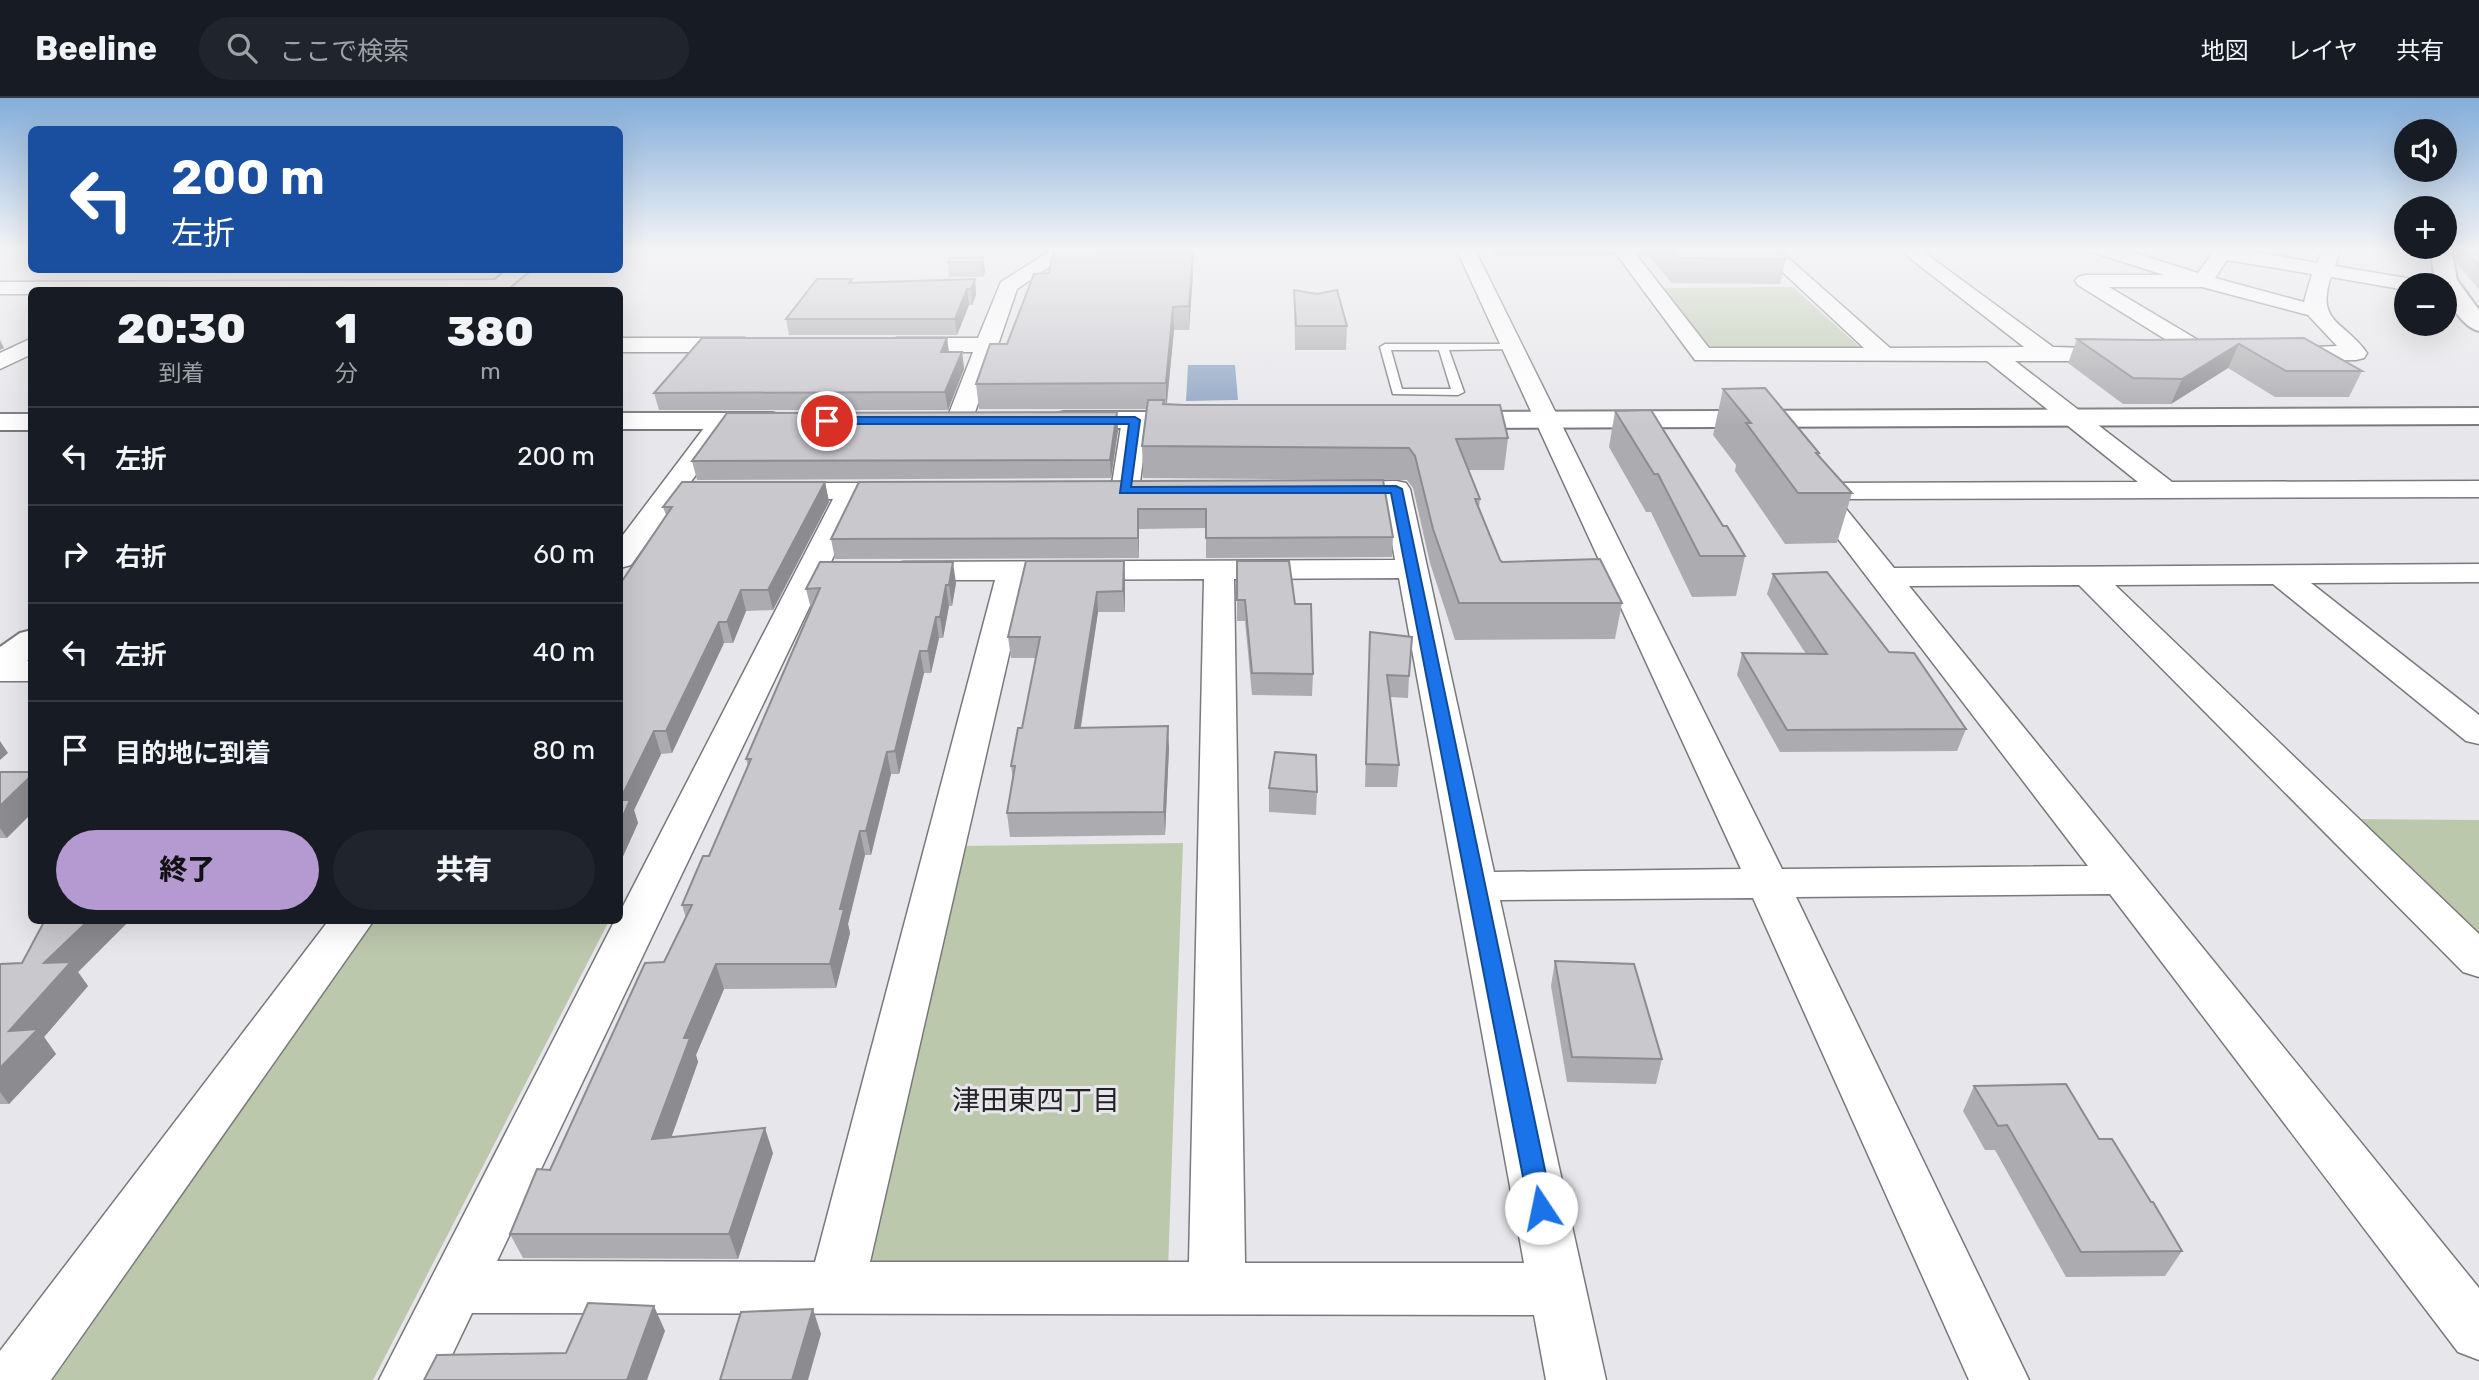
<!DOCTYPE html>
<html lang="ja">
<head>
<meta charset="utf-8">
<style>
	body { margin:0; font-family:Rubik,"Noto Sans JP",sans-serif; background:#20242c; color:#f1f3f6; height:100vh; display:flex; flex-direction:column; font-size:26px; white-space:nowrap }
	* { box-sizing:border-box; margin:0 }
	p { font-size:23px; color:#9ea1a6 }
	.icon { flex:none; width:38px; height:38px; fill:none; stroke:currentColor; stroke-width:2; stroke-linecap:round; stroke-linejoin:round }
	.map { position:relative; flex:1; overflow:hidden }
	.panel { position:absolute; left:28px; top:189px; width:595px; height:637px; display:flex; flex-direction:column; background:#171b24; border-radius:10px; box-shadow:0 7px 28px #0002 }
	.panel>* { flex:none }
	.banner { position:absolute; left:28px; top:28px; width:595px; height:147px; border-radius:10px; box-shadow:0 7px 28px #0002; background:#1a4fa0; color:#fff; overflow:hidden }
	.controls { position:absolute; left:2394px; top:21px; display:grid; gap:14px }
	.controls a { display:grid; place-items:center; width:63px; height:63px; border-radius:50%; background:#171b24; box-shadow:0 7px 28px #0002; font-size:35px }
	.pin { position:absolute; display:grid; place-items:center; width:60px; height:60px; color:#fff; margin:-30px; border:4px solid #fff; border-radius:50%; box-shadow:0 2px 7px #0007 }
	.me { position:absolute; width:77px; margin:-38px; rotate:349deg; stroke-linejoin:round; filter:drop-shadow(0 0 5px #0008) }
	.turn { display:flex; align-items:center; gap:24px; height:147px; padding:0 28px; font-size:32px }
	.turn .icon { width:91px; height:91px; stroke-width:2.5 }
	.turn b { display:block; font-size:49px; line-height:60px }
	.eta { display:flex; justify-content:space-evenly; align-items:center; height:119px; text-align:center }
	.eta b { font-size:42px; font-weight:800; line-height:49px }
	.button { display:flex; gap:14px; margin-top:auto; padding:14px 28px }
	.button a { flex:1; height:80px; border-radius:42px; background:#b59ad1; color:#111; font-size:28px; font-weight:800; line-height:80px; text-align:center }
	.button a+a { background:#20242c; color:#f1f3f6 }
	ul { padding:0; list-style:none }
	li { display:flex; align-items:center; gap:21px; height:98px; padding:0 28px; border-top:2px solid #363941 }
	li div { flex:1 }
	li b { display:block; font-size:26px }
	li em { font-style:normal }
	header { display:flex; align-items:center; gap:42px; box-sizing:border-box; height:98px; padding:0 35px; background:#171b24; border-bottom:2px solid #363941 }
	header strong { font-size:33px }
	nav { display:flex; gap:38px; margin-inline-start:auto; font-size:24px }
	.search { width:490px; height:63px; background:#20242c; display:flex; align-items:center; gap:18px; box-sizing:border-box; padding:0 24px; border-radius:38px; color:#9ea1a6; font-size:26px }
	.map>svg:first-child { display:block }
	.green { fill:#bcc8ac }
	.water { fill:#8da3c2 }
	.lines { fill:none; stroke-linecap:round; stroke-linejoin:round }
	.lane-casing { stroke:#79797d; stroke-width:3 }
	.street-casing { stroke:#79797d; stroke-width:3 }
	.secondary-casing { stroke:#79797d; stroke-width:4 }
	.lane { fill:#fff; fill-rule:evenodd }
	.street { fill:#fff; fill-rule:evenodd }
	.secondary { fill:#fff; fill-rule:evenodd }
	.wall { fill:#acacb0 }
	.shaded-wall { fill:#8c8c90 }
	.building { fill:#c8c8cd; stroke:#8c8c90; stroke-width:2 }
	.route { fill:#1a73e8; stroke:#114b97; stroke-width:2 }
	.labels { text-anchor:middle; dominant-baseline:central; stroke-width:6; stroke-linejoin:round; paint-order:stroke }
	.near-neighbourhood-label { font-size:28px; fill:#232325; stroke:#e7e7eb }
</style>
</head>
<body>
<header>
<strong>Beeline</strong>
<div class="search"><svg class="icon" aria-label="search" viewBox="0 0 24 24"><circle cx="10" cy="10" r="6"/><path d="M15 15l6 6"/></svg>ここで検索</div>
<nav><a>地図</a><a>レイヤ</a><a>共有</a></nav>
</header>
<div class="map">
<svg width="2479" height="1282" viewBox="0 0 2479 1282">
	<rect width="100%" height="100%" fill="#e7e7eb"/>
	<g class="green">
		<polygon points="1793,189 1863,252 1710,254 1659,190"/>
		<polygon points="2353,721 2479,722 2479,844"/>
		<polygon points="1183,745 1168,1172 859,1177 958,748"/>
		<polygon points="373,823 609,823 373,1282 53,1282"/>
	</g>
	<polygon class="water" points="1188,267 1235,267 1238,302 1186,303"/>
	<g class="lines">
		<defs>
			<path id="lane" d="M 1513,246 L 1518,249 L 1517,251 L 1449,252 L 1464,294 L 1458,297 L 1393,296 L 1380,249 L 1385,246 ZM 1391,252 L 1439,252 L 1451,291 L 1402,291 Z"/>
			<g id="street">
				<polygon points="1055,150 1077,150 1017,191 972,323 968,328 959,331 950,328 946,323 973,254 897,254 889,252 886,247 889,242 897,240 978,240 1001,184"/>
				<path d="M 1456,150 L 1474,150 L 1782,771 L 2088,768 L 1806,399 L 1799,388 L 1803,382 L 1813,380 L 1825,385 L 2138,384 L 1987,263 L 1695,262 L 1612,150 L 1631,150 L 1709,250 L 1864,250 L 1757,150 L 1777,150 L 1890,250 L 2024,249 L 1897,150 L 1918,150 L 2053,249 L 2128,251 L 2131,256 L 2128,261 L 2120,263 L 2015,263 L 2172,384 L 2479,383 L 2479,399 L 1838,401 L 1894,470 L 2479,466 L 2479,484 L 2311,485 L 2479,617 L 2479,646 L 2466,643 L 2273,486 L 2115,487 L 2479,836 L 2479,879 L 2463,874 L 2079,487 L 1909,488 L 2479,1190 L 2479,1262 L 2458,1254 L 2110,796 L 1796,799 L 2029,1282 L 1969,1282 L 1753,800 L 1500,802 L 1606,1282 L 1546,1282 L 1534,1217 L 472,1215 L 440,1282 L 379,1282 L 615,822 L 620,822 L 620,814 L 833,401 L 678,401 L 631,467 L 620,470 L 620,441 L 713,318 L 722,315 L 731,318 L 735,323 L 690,385 L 906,385 L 916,387 L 920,393 L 916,399 L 861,401 L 497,1163 L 815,1164 L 995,482 L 903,482 L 892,479 L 888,473 L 892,467 L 903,464 L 1395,462 L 1384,399 L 1335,400 L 1325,398 L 1321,392 L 1325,386 L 1335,384 L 1396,383 L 1406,385 L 1410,391 L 1494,774 L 1741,771 ZM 1399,480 L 1524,1165 L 1245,1165 L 1234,481 ZM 1204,481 L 1189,1164 L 870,1164 L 1026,482 Z"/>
				<path d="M 2090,150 L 2118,150 L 2198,175 L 2216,150 L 2234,150 L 2317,165 L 2323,150 L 2341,150 L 2335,168 L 2412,181 L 2419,183 L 2422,187 L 2406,187 L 2406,192 L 2331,179 C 2315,225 2345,223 2367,255 L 2364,260 L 2356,262 L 2280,263 L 2272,261 L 2269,256 L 2272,251 L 2337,248 L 2308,217 L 2202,189 L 2109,189 L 2213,251 L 2216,256 L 2213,261 L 2197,261 L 2078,187 L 2075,183 L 2078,179 L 2085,177 L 2164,177 L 2092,154 ZM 2227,162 L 2312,176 L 2304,204 L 2215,180 Z"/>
				<polygon points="498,182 505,184 508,188 505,192 32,192 32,196 0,196 0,184"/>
				<polygon points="32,240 32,256 0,271 0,255"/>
				<polygon points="620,240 744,240 752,242 755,247 752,252 744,254 620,254"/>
				<polygon points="1135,314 1144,317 1148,322 1139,392 1135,398 1125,400 1115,398 1111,392 1122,322 1126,317"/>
				<rect x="0" y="563" width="32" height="20"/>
				<polygon points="329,822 374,822 51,1282 0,1282 0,1253"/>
			</g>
			<g id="secondary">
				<path d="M 2431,150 L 2451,150 L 2457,182 L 2479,212 L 2479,233 C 2463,229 2445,203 2445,187 L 2439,187 L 2433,172 Z"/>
				<polygon points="507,172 530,172 506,192 483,192"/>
				<polygon points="2479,310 2479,326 1452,330 1443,328 1439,322 1443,316 1452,314"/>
				<polygon points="1064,314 1196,314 1205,316 1209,322 1205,328 1196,330 1064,330 1055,328 1051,322 1055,316"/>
				<polygon points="620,315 772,315 781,317 785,323 781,329 772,331 620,331"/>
				<rect x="0" y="316" width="32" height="16"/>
				<polygon points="32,532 32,559 13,574 0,577 0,549 20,535"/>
			</g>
		</defs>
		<use href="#lane" class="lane-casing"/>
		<use href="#street" class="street-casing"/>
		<use href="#secondary" class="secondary-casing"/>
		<use href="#lane" class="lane"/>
		<use href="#street" class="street"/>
		<use href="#secondary" class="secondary"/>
	</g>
	<g class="wall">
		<polygon points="1054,150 1105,150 1106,154 1193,154 1193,176 1189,232 1174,232 1167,306 1508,340 1504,372 1469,372 1480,401 1479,409 1500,462 1502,464 1622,505 1615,541 1455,542 1430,465 1413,390 1407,382 1143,380 1142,348 1147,311 979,311 976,286 1007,246 1049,175"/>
		<polygon points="1489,150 1615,150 1614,157 1493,157"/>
		<polygon points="1633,150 1774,150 1786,161 1780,186 1672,185 1649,158 1640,158"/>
		<polygon points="2453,150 2479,150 2479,191 2457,166"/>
		<polygon points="983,159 985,174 983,179 949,179 948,164"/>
		<polygon points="852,181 852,184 975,181 976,197 972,207 969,207 957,237 789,237 786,221"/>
		<polygon points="1294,192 1347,228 1346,252 1295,252"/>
		<polygon points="947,240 949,254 962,254 964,271 948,312 659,312 654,295"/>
		<polygon points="2304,240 2362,273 2349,299 2275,299 2228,270 2171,306 2123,306 2068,265 2077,241 2147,242"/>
		<polygon points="1723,291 1819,355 1819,358 1852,395 1837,445 1785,446 1735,373 1736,367 1713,337"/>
		<polygon points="1615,313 1723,428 1745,458 1736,498 1692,499 1651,414 1646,414 1609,349"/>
		<polygon points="1117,314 1118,332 1111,380 697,382 692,363"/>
		<polygon points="1383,382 1393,439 1392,459 1206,460 1206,430 1139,431 1139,460 835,461 831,441"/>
		<polygon points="825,384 829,404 773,512 746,513 733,545 724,545 672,655 661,656 634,712 638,725 620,765 620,486 666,417 663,409"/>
		<polygon points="1124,463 1125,484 1125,514 1098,514 1081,629 1169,650 1165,737 1010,739 1007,715 1013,682 1011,668 1022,630 1036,560 1011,560 1008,539"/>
		<polygon points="1237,463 1295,506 1313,576 1312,598 1252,597 1245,523 1237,523"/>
		<polygon points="1773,476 1889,554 1966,631 1957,653 1780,654 1737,577 1742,555 1806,556 1767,496"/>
		<polygon points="956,485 952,508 949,508 943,540 939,540 931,575 924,575 899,676 891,676 871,757 865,757 848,826 850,835 836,890 724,891 696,957 698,964 671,1039 773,1055 738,1161 523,1160 510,1136 550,1072 664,864 686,820 682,807 709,758 748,668 746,661 811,511 806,491"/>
		<polygon points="1370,534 1409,578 1408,600 1390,599 1399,667 1397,689 1365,689"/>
		<polygon points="0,674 7,740 0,740"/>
		<polygon points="1269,690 1317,694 1316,717 1269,714"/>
		<polygon points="42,822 130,822 78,874 88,888 44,939 56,956 9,1006 0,1006 0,866 22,865 44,825"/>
		<polygon points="1555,863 1662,961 1656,986 1567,984 1551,888"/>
		<polygon points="1974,988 2099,1041 2151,1104 2182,1153 2165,1178 2066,1179 1995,1052 1985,1052 1963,1013"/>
	</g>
	<g class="shaded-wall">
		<polygon points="1099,150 1105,150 1106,163 1096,154"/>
		<polygon points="1193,154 1193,176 1189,232 1189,208"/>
		<polygon points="983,159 985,174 983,179 981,164"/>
		<polygon points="975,181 976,197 972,207 971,191"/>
		<polygon points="967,191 969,207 957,237 955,221"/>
		<polygon points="1173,209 1174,232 1166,311 1166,285"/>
		<polygon points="947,240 949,257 941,254"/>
		<polygon points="0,242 4,250 0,252"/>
		<polygon points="2239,246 2228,270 2171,306 2182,281"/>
		<polygon points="962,254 964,271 948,312 945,294"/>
		<polygon points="1117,314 1118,332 1111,380 1110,362"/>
		<polygon points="825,384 829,404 773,512 768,492"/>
		<polygon points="1138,411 1139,431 1139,460 1138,440"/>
		<polygon points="1124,463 1125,484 1125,514 1123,493"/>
		<polygon points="953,464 956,485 952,508 949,487"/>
		<polygon points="946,487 949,508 943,540 940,519"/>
		<polygon points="741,492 746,513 733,545 727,524"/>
		<polygon points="1097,494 1098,514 1077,652 1075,630"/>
		<polygon points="936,519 939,540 931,575 928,553"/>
		<polygon points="719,524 724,545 672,655 666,633"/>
		<polygon points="920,553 924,575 899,676 895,653"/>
		<polygon points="1168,628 1169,650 1165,737 1164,714"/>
		<polygon points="654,633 661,656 634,712 638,725 620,765 620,702"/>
		<polygon points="0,643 8,655 0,662"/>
		<polygon points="887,654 891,676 871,757 866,733"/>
		<polygon points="32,677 32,715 7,740 0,730 0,708"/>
		<polygon points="860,733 865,757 848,826 850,835 836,890 830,866 840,811"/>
		<polygon points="89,822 130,822 78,874 88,888 44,939 56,956 9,1006 0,994 0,970 9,933 44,865"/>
		<polygon points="716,866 724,891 696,957 698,964 662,1066 652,1041 684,940"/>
		<polygon points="765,1030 773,1055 738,1161 729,1136"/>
		<polygon points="654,1208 665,1233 647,1282 627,1282"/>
		<polygon points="813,1211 821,1236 808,1282 792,1282"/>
	</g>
	<g class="building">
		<polygon points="1054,150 1099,150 1096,154 1193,154 1189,208 1173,209 1166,285 976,286 990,246 1007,246 1034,176 1049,175"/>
		<polygon points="1668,150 1774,150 1786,161 1677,160"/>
		<polygon points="2464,150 2479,150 2479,167 2464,151"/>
		<polygon points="983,159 981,164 948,164 950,160"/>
		<polygon points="817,181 852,181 849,185 975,181 971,191 967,191 955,221 786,221"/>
		<polygon points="1294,192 1317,196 1337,192 1347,228 1296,228"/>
		<polygon points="702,240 947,240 941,254 962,254 945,294 654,295"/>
		<polygon points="2304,240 2362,273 2286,273 2239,246 2182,281 2133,280 2077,241 2147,242"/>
		<polygon points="1765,290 1819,355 1816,355 1852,395 1798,395 1746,325 1751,325 1723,291"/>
		<polygon points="1148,302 1164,302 1163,306 1185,307 1500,307 1508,340 1456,341 1480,401 1475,401 1500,462 1502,464 1600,461 1622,505 1459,505 1433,431 1415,358 1409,350 1142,348"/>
		<polygon points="1651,312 1723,428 1727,428 1745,458 1700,458 1658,376 1654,376 1615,313"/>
		<polygon points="1117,314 1110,362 692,363 727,315"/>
		<polygon points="1383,382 1393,439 1206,440 1206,411 1138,411 1138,440 831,441 859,384"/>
		<polygon points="682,384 825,384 768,492 741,492 727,524 719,524 666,633 654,633 620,702 620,486 672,409 663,409"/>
		<polygon points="1026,463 1124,463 1123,493 1097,494 1075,630 1168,628 1164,714 1007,715 1015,668 1011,668 1018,630 1022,630 1040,539 1008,539"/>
		<polygon points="1237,463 1289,463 1295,506 1311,506 1313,576 1252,575 1245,502 1237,502"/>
		<polygon points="820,464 953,464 949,487 946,487 940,519 936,519 928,553 920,553 895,653 887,654 866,733 860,733 840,811 844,811 830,866 716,866 684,940 690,940 652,1041 765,1030 729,1136 510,1136 537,1071 550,1072 645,865 664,864 692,807 682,807 703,758 709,758 751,661 746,661 820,490 806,491"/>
		<polygon points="1827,474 1889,554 1914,555 1966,631 1787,632 1742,555 1827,556 1773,476"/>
		<polygon points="1370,534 1412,539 1409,578 1387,577 1399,667 1366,666"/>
		<polygon points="1275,654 1316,657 1317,694 1269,690"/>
		<polygon points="0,674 32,674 32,677 0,708"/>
		<polygon points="620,702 630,702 620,725"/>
		<polygon points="45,822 89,822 44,865 71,864 9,933 38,931 0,970 0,866 22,865"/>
		<polygon points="1555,863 1634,866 1662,961 1572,959"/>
		<polygon points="2066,986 2099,1041 2112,1041 2151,1104 2153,1104 2182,1153 2081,1154 2007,1027 1998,1028 1974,988"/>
		<polygon points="588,1205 654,1208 627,1282 424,1282 437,1257 566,1255"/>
		<polygon points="813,1211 792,1282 720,1282 741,1214"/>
	</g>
	<linearGradient id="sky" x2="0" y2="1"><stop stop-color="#83add9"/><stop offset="0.46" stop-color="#f4f4f6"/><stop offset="1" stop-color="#f4f4f6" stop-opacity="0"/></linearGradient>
	<rect width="2479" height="329" fill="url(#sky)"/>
	<polygon class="route" points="1135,319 1140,322 1131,389 1396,388 1402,391 1553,1110 1549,1117 1541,1120 1533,1117 1529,1110 1391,395 1120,395 1129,326 827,326 822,323 827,319"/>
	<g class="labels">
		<g class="near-neighbourhood-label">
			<text x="1036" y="1002">津田東四丁目</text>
		</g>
	</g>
</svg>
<div class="controls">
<a><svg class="icon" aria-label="sound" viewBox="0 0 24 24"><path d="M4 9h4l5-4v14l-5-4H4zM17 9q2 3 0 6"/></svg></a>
<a>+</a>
<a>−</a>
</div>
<div class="pin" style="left:827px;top:323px;background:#d93025"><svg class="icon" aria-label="arrive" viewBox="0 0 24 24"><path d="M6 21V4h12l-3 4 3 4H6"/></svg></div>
<svg class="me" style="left:1541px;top:1110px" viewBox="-20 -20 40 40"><circle r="19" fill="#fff"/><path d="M0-13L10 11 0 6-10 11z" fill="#1a73e8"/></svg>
<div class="banner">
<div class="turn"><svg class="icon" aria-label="left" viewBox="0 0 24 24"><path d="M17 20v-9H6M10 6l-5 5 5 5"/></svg><div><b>200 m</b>左折</div></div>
</div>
<section class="panel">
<div class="eta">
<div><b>20:30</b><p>到着</p></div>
<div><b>1</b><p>分</p></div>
<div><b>380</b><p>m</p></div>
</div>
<ul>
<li><svg class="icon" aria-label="left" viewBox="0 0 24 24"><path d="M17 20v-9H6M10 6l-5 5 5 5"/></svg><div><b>左折</b></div><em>200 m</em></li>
<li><svg class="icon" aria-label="right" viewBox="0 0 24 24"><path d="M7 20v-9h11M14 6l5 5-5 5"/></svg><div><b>右折</b></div><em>60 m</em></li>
<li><svg class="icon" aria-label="left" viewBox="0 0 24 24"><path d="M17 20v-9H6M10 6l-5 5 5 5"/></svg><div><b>左折</b></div><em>40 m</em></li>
<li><svg class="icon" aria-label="arrive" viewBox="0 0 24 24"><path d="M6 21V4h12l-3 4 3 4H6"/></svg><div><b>目的地に到着</b></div><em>80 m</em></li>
</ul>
<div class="button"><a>終了</a><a>共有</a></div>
</section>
</div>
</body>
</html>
